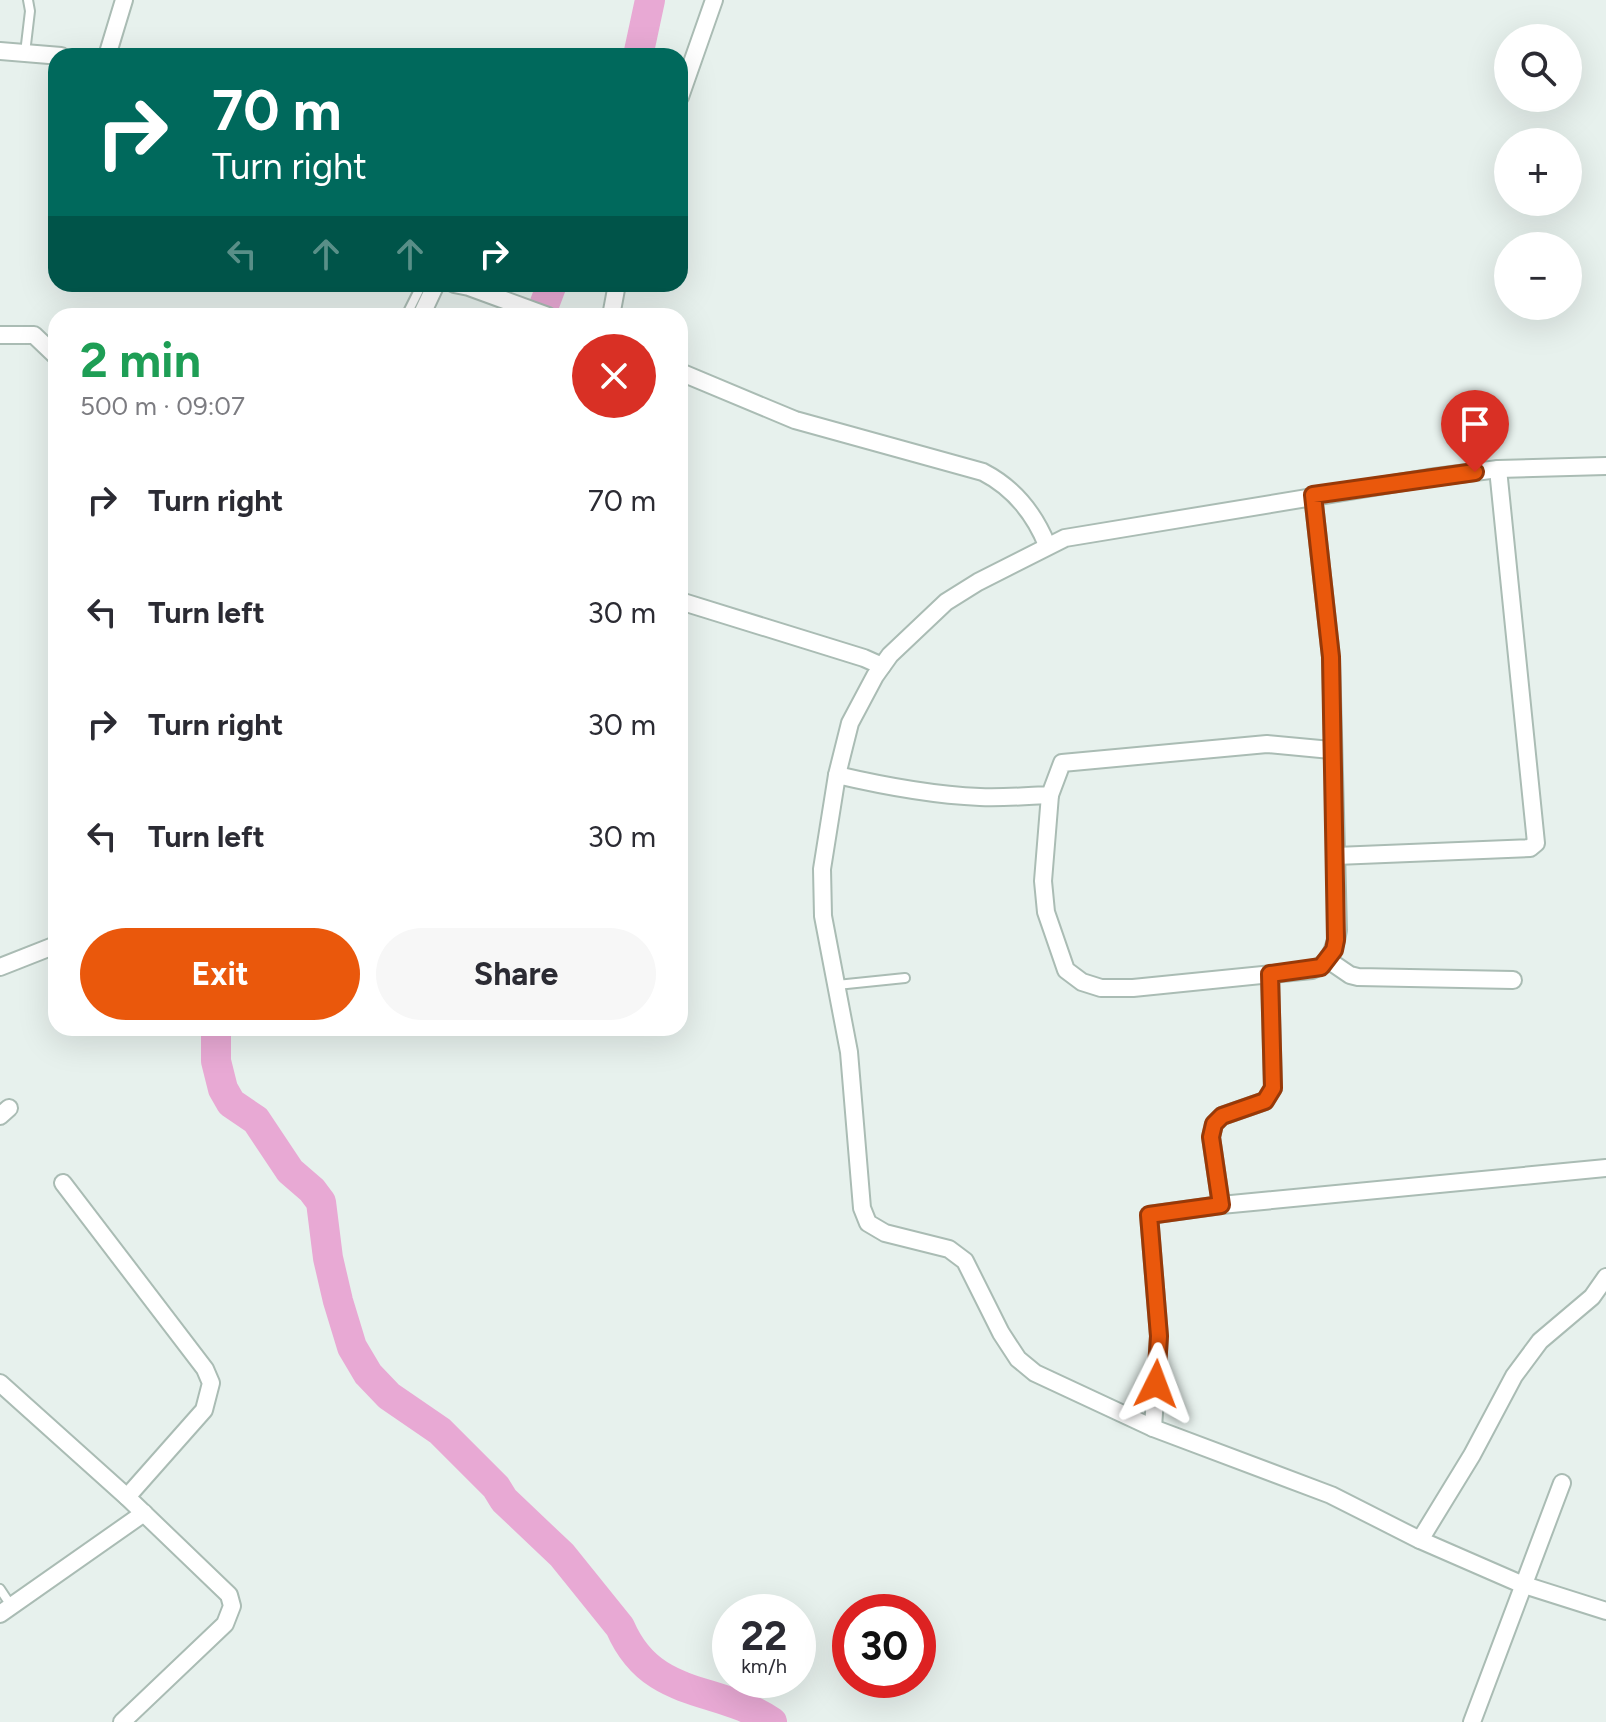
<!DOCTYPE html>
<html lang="en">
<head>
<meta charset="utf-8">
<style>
	body { margin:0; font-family:Figtree,sans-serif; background:#f7f7f7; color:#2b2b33; height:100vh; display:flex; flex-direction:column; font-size:30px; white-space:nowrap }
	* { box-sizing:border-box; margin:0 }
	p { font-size:26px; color:#7c7c81 }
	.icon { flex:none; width:44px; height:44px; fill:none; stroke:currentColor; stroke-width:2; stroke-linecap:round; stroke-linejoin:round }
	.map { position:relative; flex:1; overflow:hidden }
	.details { position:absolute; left:48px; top:308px; width:640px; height:728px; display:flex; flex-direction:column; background:#fff; border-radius:24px; box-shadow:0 8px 32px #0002 }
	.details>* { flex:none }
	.hud { position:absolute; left:48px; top:48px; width:640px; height:244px; border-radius:24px; box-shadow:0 8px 32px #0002; background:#00695c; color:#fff; overflow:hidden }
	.tools { position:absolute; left:1494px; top:24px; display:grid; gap:16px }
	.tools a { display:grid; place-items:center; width:88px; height:88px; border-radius:50%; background:#fff; box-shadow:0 8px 32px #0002; font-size:40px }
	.speed { position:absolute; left:712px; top:1594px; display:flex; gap:16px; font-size:40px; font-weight:700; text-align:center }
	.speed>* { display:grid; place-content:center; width:104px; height:104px; border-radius:50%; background:#fff; box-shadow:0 8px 32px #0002; line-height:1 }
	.speed small { font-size:20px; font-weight:400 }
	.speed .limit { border:12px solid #d22; background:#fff; color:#111 }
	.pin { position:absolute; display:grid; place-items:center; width:68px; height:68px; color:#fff; margin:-82px -34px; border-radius:50% 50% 50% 0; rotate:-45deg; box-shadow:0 0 8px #0007 }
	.pin .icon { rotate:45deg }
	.me { position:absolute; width:88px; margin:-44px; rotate:3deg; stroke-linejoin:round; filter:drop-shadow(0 0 6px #0008) }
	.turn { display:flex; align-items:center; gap:28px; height:168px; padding:0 32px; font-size:36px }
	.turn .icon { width:104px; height:104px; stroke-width:2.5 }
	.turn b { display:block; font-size:56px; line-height:68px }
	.lanes { display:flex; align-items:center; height:76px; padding:0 32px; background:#0003; justify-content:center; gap:40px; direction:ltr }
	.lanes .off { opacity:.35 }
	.round { display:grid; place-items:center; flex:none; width:84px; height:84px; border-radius:42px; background:#f7f7f7 }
	.summary { display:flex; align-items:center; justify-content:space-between; height:136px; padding:0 32px }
	h1 { font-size:48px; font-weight:700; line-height:60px; color:#1e9e55 }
	.cta { display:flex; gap:16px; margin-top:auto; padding:16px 32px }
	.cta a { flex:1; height:92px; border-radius:48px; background:#ea580c; color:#fff; font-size:32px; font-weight:700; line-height:92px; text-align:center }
	.cta a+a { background:#f7f7f7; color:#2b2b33 }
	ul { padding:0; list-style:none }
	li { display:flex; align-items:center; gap:24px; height:112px; padding:0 32px }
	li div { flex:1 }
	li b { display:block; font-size:30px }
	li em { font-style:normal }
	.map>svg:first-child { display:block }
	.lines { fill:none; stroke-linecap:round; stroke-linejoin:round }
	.river { stroke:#e8a9d4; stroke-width:30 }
	.lane-casing { stroke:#aabcb4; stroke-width:12 }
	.street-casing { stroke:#aabcb4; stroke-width:20 }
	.lane { stroke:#fff; stroke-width:8 }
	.street { stroke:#fff; stroke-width:16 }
	.route-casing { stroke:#983908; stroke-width:20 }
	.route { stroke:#ea580c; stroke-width:14 }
</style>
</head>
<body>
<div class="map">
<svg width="1606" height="1722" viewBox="0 0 1606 1722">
	<rect width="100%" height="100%" fill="#e7f1ed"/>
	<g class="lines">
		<g class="river">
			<polyline points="638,56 650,0"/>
			<polyline points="540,316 552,284"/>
			<path d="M 216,1028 L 216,1061 L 223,1089 L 231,1103 L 256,1120 L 290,1171 L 312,1190 L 321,1202 L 328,1258 L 338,1301 L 352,1347 L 368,1374 L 389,1396 L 440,1431 L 496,1487 L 504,1500 L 562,1555 L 620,1627 C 652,1701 716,1684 772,1722"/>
		</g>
		<defs>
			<g id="lane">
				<polyline points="25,53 30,11 28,0"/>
				<polyline points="406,316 422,284"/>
				<polyline points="837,985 905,978"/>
				<polyline points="0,1589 12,1607"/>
			</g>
			<g id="street">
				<polyline points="0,51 61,56"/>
				<polyline points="107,56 124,0"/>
				<polyline points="680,97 714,0"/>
				<polyline points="454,284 469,287 548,316"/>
				<polyline points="421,316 436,284"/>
				<polyline points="611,316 617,284"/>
				<polyline points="0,335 34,335 56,356"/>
				<path d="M 680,372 L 795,420 L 983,472 C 1014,488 1034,513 1047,545"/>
				<polyline points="680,601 864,658 882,666"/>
				<path d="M 1331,750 L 1267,744 L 1062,763 L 1050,795 C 1027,796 1003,798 980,797 C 931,795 884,786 837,775 L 822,869 L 823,916 L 849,1052 L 862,1208 L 868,1223 L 885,1233 L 949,1249 L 965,1261 L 1001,1333 L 1018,1359 L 1035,1373 L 1153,1428 L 1331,1495 L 1420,1540 L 1521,1584 L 1606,1611"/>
				<polyline points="837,775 850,723 875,676 890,655 946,602 978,582 1065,538 1428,478 1498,469 1606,466"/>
				<path d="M 1050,795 L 1043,881 L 1046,912 L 1066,970 L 1082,982 L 1101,988 L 1133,988 L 1312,970 C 1330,964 1335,948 1338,930 L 1331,657 L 1313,495"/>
				<polyline points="1336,856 1530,848 1536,843 1498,469"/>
				<polyline points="1328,960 1350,975 1358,977 1513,980"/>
				<polyline points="0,967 56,945"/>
				<polyline points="0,1116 9,1108"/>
				<polyline points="63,1183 205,1369 211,1383 204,1410 127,1497"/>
				<polyline points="1221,1205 1211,1137 1214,1124 1222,1116 1265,1101 1273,1088 1270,974"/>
				<polyline points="0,1383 127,1497 229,1595 232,1606 225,1624 122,1722"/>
				<polyline points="1153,1428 1159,1336 1149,1215 1221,1205 1606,1168"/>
				<polyline points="1420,1540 1472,1455 1514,1376 1540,1341 1592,1297 1606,1277"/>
				<polyline points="0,1614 144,1513"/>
				<polyline points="1472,1722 1562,1483"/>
			</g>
		</defs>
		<use href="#lane" class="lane-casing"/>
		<use href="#street" class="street-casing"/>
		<use href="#lane" class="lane"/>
		<use href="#street" class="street"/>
	</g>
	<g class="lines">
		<defs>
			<polyline id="route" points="1156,1384 1159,1336 1149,1215 1221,1205 1211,1137 1214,1124 1222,1116 1265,1101 1273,1088 1270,974 1321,967 1334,950 1336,940 1331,657 1313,495 1475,472"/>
		</defs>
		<use href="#route" class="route-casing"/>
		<use href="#route" class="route"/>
	</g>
</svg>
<div class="tools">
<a><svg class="icon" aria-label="search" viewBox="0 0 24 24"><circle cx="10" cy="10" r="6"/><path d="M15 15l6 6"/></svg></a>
<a>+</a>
<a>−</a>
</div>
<div class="speed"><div>22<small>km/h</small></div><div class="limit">30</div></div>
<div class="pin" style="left:1475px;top:472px;background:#d93025"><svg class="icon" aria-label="arrive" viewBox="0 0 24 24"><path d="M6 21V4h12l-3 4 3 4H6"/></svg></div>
<svg class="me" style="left:1156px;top:1384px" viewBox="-20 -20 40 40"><path d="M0-17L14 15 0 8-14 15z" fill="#ea580c" stroke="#fff" stroke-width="4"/></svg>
<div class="hud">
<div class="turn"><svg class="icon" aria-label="right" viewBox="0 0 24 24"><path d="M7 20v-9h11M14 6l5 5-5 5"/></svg><div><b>70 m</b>Turn right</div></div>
<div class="lanes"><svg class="icon off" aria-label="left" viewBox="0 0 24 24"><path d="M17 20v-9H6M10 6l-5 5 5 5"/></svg><svg class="icon off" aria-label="ahead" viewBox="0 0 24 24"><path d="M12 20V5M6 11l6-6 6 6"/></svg><svg class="icon off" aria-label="ahead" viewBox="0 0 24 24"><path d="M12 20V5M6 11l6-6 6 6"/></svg><svg class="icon" aria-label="right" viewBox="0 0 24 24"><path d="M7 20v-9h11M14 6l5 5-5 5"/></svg></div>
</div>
<section class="details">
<div class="summary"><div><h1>2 min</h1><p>500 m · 09:07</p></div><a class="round" style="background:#d93025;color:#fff"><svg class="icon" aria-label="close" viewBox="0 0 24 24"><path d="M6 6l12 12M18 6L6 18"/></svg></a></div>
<ul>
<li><svg class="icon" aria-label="right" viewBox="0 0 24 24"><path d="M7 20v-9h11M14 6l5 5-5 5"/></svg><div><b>Turn right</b></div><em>70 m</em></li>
<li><svg class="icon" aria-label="left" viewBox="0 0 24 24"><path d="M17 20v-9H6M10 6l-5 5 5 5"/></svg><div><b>Turn left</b></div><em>30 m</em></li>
<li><svg class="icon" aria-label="right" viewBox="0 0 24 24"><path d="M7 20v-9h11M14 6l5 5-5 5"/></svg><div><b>Turn right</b></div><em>30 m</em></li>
<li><svg class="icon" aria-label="left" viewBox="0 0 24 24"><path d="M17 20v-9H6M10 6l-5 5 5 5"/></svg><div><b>Turn left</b></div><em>30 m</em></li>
</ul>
<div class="cta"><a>Exit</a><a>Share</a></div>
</section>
</div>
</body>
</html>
